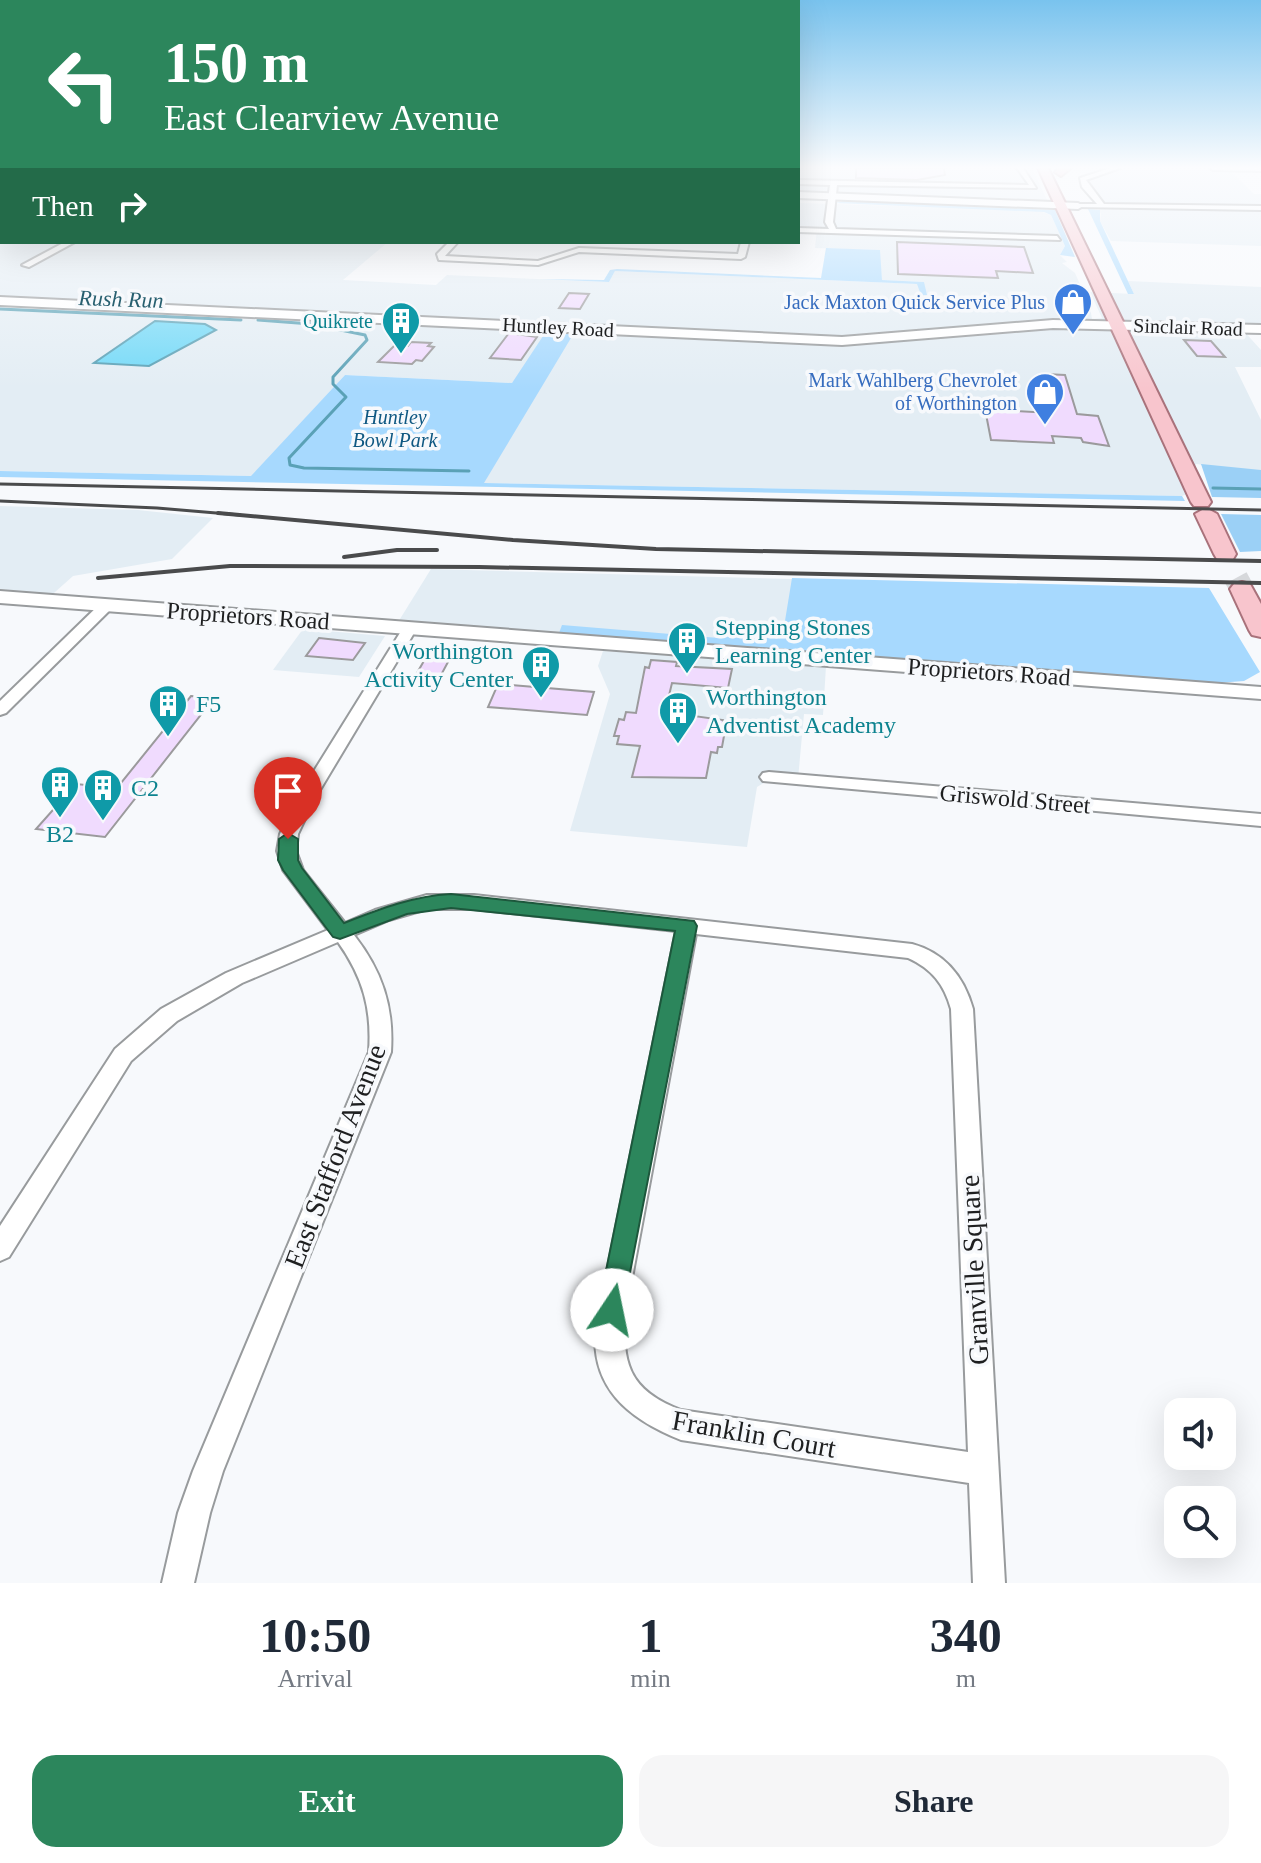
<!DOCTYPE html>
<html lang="en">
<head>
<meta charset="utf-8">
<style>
	body { margin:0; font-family:Georgia,serif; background:#f6f6f7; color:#1f2937; height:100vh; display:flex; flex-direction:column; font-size:30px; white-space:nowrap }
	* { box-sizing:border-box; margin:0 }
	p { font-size:26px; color:#747a83 }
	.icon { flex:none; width:44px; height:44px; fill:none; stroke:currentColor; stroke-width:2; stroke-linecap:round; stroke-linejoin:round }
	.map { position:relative; height:1583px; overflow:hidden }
	.details { display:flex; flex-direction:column; background:#fff; flex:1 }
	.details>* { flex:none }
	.hud { position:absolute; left:0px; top:0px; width:800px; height:244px; box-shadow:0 8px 32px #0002; background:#2c865c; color:#fff; overflow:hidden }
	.buttons { position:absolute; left:1164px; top:1398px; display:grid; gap:16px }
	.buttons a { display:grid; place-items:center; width:72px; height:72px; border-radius:16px; background:#fff; box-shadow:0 8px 32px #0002; font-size:40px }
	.pin { position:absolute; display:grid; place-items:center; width:68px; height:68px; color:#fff; margin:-82px -34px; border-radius:50% 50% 50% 0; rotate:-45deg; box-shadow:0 0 8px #0007 }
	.pin .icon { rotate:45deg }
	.me { position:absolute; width:88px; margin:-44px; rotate:11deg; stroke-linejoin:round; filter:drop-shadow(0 0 6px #0008) }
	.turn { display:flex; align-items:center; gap:28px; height:168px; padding:0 32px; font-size:36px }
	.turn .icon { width:104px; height:104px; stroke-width:2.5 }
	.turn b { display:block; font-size:56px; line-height:68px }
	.then { display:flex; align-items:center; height:76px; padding:0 32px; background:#0003; gap:16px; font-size:30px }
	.eta { display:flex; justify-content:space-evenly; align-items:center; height:136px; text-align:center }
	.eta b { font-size:48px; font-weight:700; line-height:56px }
	.primary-button { display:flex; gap:16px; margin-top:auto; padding:16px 32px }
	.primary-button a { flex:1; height:92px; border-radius:24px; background:#2c865c; color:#fff; font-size:32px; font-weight:700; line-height:92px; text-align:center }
	.primary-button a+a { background:#f6f6f7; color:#1f2937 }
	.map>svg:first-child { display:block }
	.built { fill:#e3edf4 }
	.green { fill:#a7d9fe }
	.forest { fill:#9bd0f6 }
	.water { fill:#73d9f7; stroke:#5aa1b6; stroke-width:2 }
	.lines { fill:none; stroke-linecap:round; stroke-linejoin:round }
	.stream { stroke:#5aa1b6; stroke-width:3 }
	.building { fill:#f0dbfe; stroke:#9b9a9c; stroke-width:2 }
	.primary-tunnel { stroke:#d6d8db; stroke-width:24; stroke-dasharray:24 12; stroke-linecap:butt }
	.minor-casing { stroke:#989b9d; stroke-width:4 }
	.tertiary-casing { stroke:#989b9d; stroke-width:4 }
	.secondary-casing { stroke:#989b9d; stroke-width:4 }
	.primary-casing { stroke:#a9727b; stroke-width:4 }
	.motorway-casing { stroke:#a9727b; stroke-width:4 }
	.minor { fill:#fff; fill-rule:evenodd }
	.tertiary { fill:#fff; fill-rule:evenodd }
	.secondary { fill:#fff; fill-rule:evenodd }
	.primary { fill:#f8c5cd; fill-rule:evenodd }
	.motorway { fill:#f49eac; fill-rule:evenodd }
	.rail-far1 { stroke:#4a4b4c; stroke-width:3 }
	.rail { stroke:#4a4b4c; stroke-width:4 }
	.route { fill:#2c865c; stroke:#1d573c; stroke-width:2 }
	.labels { text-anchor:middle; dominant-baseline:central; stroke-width:7; stroke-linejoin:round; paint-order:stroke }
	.far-shop-label { font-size:20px; fill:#366cbe; stroke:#f7f9fc; text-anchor:end }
	.far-culture-label { font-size:20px; fill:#0d838f; stroke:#f7f9fc; text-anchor:end }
	.far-street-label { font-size:20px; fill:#1e1f20; stroke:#f7f9fc }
	.far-park-label { font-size:20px; font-style:italic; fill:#0f5882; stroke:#f7f9fc }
	.far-water-label { font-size:22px; font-style:italic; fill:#275f6f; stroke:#f7f9fc }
	.street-label { font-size:24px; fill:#1e1f20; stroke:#f7f9fc }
	.culture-label { font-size:24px; fill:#0d838f; stroke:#f7f9fc; text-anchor:start }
	.near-street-label { font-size:28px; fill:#1e1f20; stroke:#f7f9fc }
</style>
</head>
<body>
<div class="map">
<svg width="1261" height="1583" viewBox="0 0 1261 1583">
	<rect width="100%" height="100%" fill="#f7f9fc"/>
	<g class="built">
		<polygon points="0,168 2,242 388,242 343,280 436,285 447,275 609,282 615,271 918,284 921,294 924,282 882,280 879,250 815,248 817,227 798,226 798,203 1037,210 1051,215 1065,246 1060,255 1067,262 1062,263 1075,273 1090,307 1092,319 1102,318 1090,292 1134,294 1128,281 1261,287 1261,329 1242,329 1261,350 1261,367 1235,367 1261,420 1261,472 1196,464 1187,494 1182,496 483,483 576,328 512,383 345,375 252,476 0,471"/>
		<polygon points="798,168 1032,168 1047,200 1043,202 1045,208 798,200"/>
		<polygon points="1072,168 1227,168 1254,194 1261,194 1261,246 1111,241 1100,221 1101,214 1098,206 1078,179 1088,174 1073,171"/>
		<polygon points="0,506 138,510 213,518 172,559 73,576 46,600 0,597"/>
		<polygon points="431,569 793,579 785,657 395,627"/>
		<polygon points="303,629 385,636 359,677 273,670"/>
		<polygon points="603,651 826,666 823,715 804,714 798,779 767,781 757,787 747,847 570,831 610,694 598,666"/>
	</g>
	<g class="green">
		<polygon points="845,201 1055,210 1075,257 1060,255 1065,246 1051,215 1044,212 835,203"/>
		<polygon points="1088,209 1100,210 1100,221 1134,294 1128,294"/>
		<polygon points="826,248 880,250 882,280 924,282 927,295 921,295 917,284 615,271 609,282 539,279 604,280 610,270 617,269 821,278"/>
		<polygon points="549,327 577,328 484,483 1182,496 1185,501 0,477 0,471 251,476 345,375 512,383"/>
		<polygon points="792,578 1209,588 1260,672 1244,681 1217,683 559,633 562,625 719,638 722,631 783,633"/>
	</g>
	<g class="forest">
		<polygon points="1201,464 1261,470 1261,498 1212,497"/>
		<polygon points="1221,514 1261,515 1261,551 1240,552"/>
	</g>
	<polygon class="water" points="155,321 205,324 216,330 149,366 94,363"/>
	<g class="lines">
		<g class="stream">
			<polyline points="0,309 241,320"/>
			<polyline points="258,320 311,324 365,335 367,340 333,377 333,384 346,397 289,458 290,465 304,468 469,471"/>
			<polyline points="1213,488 1261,489"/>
		</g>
	</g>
	<g class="building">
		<polygon points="856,168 944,168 945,175 917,180 856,178"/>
		<polygon points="897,242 1024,247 1033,273 996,271 998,278 898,274"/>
		<polygon points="569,293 589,294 580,309 559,308"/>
		<polygon points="509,333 537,337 521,360 490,358"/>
		<polygon points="1184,340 1211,341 1225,357 1197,356"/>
		<polygon points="411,342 431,343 428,346 434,347 422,361 416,360 412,364 378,362 395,345 408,346"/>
		<polygon points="1044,374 1065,375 1077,414 1098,416 1109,446 1083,442 1081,438 1052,436 1054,443 991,440 985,409 1050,413 1046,402 1053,402"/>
		<polygon points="319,638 365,643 353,660 306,656"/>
		<polygon points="432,647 455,649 441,675 417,673"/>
		<polygon points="651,660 677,662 676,666 732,669 728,688 672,683 665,712 723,720 723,725 726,725 722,747 718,747 717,753 711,752 706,778 632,777 640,746 617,744 619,736 614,736 619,719 624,720 626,712 636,713 645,667 649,668"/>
		<polygon points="498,684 594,692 587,715 488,707"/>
		<polygon points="191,696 214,698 105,837 36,829 76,784 117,788"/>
	</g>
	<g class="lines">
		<polyline class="primary-tunnel" points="1236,578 1242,589"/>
		<defs>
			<g id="minor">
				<polygon points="1017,168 1023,168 1036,188 837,185 833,222 836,229 1057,236 1060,240 798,232 798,228 829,229 825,222 830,185 798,184 798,180 1029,185"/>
				<polygon points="1111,168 1120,168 1086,180 1104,204 1261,206 1261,210 1076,207 1078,204 1097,204 1082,187 1080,178"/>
				<polygon points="1210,168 1261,168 1261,171 1213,170"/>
				<polygon points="65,242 75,242 29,267 22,265"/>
				<polygon points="449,242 458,242 445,256 538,261 579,248 738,254 741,242 749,242 745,257 741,259 579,252 538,265 439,260 437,254"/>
				<polygon points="107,601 114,605 112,608 6,713 0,715 0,701 102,602"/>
				<path d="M 410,624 L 417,628 L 314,800 L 298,834 L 296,851 L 303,870 L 345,923 L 375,910 L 427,895 L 474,895 L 912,944 C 945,953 964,977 973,1009 L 1005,1583 L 973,1583 L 969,1483 L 681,1440 C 629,1419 589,1388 596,1326 L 676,931 L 474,909 L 427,909 L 389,920 L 354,935 C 382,971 394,1006 391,1052 L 223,1471 L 210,1513 L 194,1583 L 162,1583 L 178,1513 L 193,1471 L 369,1052 C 372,1009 363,977 338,942 L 242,983 L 177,1021 L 131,1061 L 9,1257 L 0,1261 L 0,1226 L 115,1049 L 161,1009 L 226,973 L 328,930 L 283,870 L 277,851 L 280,834 L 296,800 L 403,628 ZM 696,934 L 908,958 C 932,969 944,984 951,1009 L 968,1452 L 681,1410 C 628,1390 621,1362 626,1310 Z"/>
				<polygon points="769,772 1261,814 1261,826 763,781 760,777 763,773"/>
			</g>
			<polygon id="tertiary" points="0,591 1261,687 1261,699 0,603"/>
			<g id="secondary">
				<rect x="0" y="191" width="2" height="6"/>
				<polygon points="798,192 1078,203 1083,206 1078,209 798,198"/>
				<polygon points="0,297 842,337 1053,320 1261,325 1261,333 1053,328 842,345 0,305"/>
			</g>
			<g id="primary">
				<polygon points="1038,168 1048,168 1211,502 1208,506 1194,506 1191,502"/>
				<polygon points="1206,508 1217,514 1236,554 1233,559 1217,559 1214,554 1195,514"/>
				<polygon points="1242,582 1250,584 1261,604 1261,637 1252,635 1249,630 1230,589 1234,584"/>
			</g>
			<polygon id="motorway" points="1058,168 1071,168 1061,176 1055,172"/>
		</defs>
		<use href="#minor" class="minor-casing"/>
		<use href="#tertiary" class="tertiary-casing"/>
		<use href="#secondary" class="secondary-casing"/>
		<use href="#primary" class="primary-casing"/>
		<use href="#motorway" class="motorway-casing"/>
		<use href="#minor" class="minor"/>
		<use href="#tertiary" class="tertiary"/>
		<use href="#secondary" class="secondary"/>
		<use href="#primary" class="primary"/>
		<use href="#motorway" class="motorway"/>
		<g class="rail-far1">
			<polyline points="0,484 1261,510"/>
			<polyline points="0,501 157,508 240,515"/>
		</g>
		<g class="rail">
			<polyline points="218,513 513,540 656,549 1261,561"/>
			<polyline points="344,557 397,550 437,550"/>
			<polyline points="98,578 230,566 479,567 1261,583"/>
		</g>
	</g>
	<linearGradient id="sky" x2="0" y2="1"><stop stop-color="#79c3ee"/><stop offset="0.43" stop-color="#fbfcfe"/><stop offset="1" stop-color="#fbfcfe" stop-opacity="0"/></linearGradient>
	<rect width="1261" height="389" fill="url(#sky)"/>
	<path class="route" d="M 288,833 L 298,839 L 298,860 L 302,868 L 344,923 C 380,909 413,896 451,894 L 694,921 L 697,926 L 621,1319 L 612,1322 L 602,1319 L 598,1310 L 675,931 L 451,908 L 407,914 L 340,939 L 333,937 L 283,870 L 278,860 L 279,839 Z"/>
	<defs>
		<symbol id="shop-pin" viewBox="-11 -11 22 30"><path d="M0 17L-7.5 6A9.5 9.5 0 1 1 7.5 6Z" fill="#3f7fe0" stroke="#f7f9fc"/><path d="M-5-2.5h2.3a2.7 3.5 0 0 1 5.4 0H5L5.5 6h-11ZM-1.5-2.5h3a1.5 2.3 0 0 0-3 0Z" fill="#fff"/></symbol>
		<symbol id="building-pin" viewBox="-11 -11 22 30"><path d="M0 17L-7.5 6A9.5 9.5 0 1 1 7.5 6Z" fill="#0f9aa8" stroke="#f7f9fc"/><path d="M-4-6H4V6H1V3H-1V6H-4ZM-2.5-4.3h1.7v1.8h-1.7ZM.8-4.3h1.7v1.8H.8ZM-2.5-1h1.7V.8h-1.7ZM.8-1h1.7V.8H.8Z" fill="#fff"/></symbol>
	</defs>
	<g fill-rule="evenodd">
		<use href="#shop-pin" x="1051" y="280" width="44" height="60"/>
		<use href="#building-pin" x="379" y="299" width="44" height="60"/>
		<use href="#shop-pin" x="1023" y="370" width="44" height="60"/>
		<use href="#building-pin" x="665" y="619" width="44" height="60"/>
		<use href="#building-pin" x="519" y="643" width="44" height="60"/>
		<use href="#building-pin" x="146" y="682" width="44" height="60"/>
		<use href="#building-pin" x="656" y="689" width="44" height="60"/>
		<use href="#building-pin" x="38" y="763" width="44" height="60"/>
		<use href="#building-pin" x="81" y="766" width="44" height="60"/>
	</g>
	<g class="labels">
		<g class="far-shop-label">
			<text x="1045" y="302">Jack Maxton Quick Service Plus</text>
			<text x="1017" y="380">Mark Wahlberg Chevrolet<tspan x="1017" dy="23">of Worthington</tspan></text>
		</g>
		<g class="far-culture-label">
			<text x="373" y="321">Quikrete</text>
		</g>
		<g class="far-street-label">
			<text transform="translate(558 327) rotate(3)">Huntley Road</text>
			<text transform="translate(1188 327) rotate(2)">Sinclair Road</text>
		</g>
		<g class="far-park-label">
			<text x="395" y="417">Huntley<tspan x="395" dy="23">Bowl Park</tspan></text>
		</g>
		<g class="far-water-label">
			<text transform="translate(121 299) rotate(2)">Rush Run</text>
		</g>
		<g class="street-label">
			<text transform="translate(248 616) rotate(4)">Proprietors Road</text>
			<text transform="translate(989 672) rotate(4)">Proprietors Road</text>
			<text transform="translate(1015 799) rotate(5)">Griswold Street</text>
		</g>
		<g class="culture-label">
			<text x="715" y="627">Stepping Stones<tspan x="715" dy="28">Learning Center</tspan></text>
			<text x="513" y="651" text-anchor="end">Worthington<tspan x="513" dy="28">Activity Center</tspan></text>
			<text x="706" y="697">Worthington<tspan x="706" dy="28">Adventist Academy</tspan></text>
			<text x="196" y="704">F5</text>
			<text x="131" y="788">C2</text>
			<text x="60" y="834" text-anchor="middle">B2</text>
		</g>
		<g class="near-street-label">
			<text transform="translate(335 1156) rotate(-69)">East Stafford Avenue</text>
			<text transform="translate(974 1270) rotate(-93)">Granville Square</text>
			<text transform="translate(754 1434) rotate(10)">Franklin Court</text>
		</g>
	</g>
</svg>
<div class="buttons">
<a><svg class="icon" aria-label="sound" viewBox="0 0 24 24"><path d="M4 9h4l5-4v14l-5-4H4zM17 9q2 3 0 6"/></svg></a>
<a><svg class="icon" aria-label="search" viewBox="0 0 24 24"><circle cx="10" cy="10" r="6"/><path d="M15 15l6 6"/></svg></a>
</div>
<div class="pin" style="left:288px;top:839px;background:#d93025"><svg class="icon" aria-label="arrive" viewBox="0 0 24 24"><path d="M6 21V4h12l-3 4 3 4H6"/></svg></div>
<svg class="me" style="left:612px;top:1310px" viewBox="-20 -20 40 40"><circle r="19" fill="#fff"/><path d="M0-13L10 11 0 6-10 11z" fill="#2c865c"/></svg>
<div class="hud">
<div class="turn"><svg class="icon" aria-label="left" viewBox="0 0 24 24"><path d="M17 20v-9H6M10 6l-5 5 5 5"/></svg><div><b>150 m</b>East Clearview Avenue</div></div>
<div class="then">Then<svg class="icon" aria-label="right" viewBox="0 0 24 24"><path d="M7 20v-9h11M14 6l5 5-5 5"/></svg></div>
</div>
</div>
<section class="details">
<div class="eta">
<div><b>10:50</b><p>Arrival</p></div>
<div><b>1</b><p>min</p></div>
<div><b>340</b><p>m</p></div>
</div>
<div class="primary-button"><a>Exit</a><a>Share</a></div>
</section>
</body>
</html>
